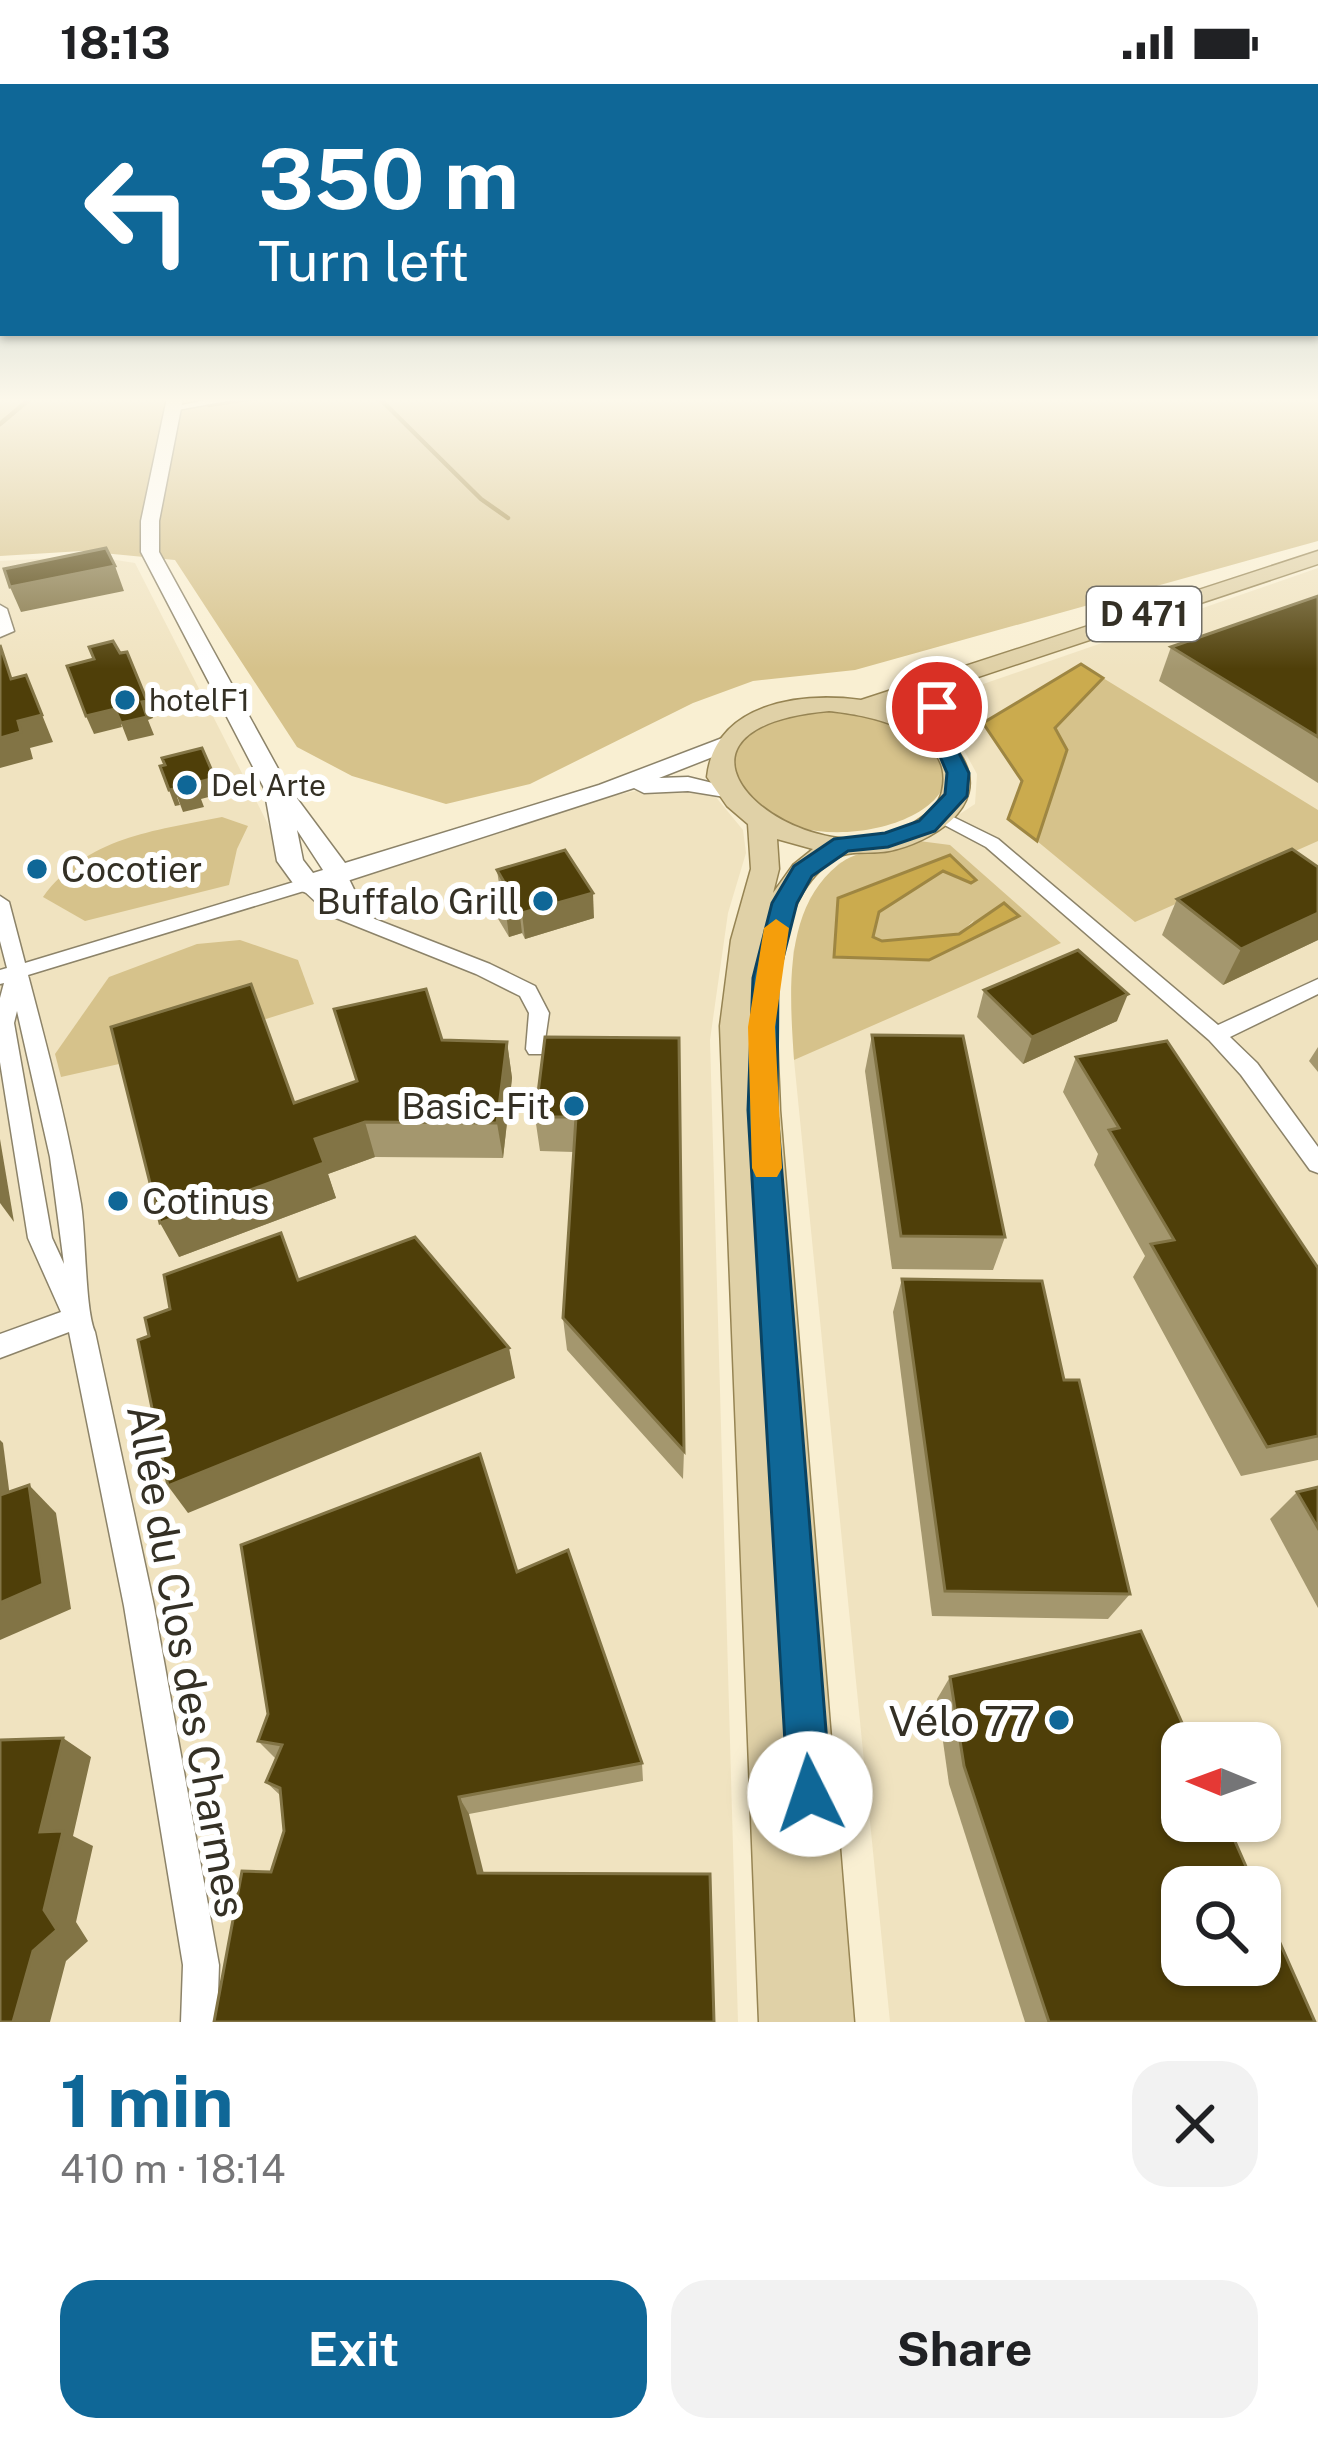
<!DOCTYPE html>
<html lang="en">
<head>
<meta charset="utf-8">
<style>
	body { margin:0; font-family:"Public Sans",sans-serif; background:#f2f2f2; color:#202124; height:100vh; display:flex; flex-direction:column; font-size:45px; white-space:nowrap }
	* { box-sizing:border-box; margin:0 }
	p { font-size:39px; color:#757577 }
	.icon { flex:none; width:66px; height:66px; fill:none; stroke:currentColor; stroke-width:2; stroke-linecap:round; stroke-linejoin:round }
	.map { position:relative; height:1938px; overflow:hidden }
	.side { display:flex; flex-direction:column; background:#fff; flex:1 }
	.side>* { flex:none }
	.guide { position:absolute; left:0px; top:0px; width:1320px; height:252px; box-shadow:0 3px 9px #0004; background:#0f6797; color:#fff; overflow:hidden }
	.needle { width:78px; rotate:271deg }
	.controls { position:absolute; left:1161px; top:1638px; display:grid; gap:24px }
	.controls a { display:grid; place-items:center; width:120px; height:120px; border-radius:24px; background:#fff; box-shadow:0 3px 9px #0004; font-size:60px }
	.pin { position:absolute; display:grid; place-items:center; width:102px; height:102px; color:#fff; margin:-51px; border:6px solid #fff; border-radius:50%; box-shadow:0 3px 12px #0007 }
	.me { position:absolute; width:132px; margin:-66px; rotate:356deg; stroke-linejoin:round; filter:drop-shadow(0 0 9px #0008) }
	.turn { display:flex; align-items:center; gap:42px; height:252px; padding:0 60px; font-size:54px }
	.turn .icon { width:156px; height:156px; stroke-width:2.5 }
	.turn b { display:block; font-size:84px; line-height:102px }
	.round { display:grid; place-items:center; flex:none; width:126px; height:126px; border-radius:36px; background:#f2f2f2 }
	.head { display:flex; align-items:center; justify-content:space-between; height:204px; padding:0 60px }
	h1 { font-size:72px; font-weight:700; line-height:90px; color:#0f6797 }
	.button { display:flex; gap:24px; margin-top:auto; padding:24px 60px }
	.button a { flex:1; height:138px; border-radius:36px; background:#0f6797; color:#fff; font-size:48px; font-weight:700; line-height:138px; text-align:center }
	.button a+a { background:#f2f2f2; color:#202124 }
	.status { display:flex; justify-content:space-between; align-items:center; height:84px; padding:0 60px; background:#fff; direction:ltr }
	.status svg { height:33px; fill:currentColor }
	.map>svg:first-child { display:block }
	.built { fill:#f0e3c0; fill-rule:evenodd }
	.green { fill:#d6c28b; fill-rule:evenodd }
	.water { fill:#cbab4e; stroke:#9e8642; stroke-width:3 }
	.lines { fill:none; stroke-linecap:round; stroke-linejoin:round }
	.stream { stroke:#9e8642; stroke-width:4.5 }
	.street-casing { stroke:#8c8369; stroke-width:3 }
	.secondary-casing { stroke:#8c8369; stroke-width:3 }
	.primary-casing { stroke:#968453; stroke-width:3 }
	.street { fill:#fff; fill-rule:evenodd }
	.secondary { fill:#fff; fill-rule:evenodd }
	.primary { fill:#e0d1a7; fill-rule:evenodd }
	.wall { fill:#a4976e }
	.shaded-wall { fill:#827445 }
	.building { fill:#4f3f09; stroke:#827445; stroke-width:3 }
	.route { fill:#0f6797; stroke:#0a4362; stroke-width:3 }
	.slow { fill:#f59e0b }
	.poi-dot { fill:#0f6797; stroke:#fff; stroke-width:4.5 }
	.labels { text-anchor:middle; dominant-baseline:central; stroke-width:12; stroke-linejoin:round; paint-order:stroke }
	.far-poi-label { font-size:30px; fill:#343025; stroke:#fff; text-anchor:start }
	.shield { fill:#fff; stroke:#716e66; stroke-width:3 }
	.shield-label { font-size:33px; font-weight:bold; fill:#343025 }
	.poi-label { font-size:36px; fill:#343025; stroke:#fff; text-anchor:start }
	.near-street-label { font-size:42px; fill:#343025; stroke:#fff }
	.near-poi-label { font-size:42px; fill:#343025; stroke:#fff; text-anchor:end }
</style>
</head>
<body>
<div class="status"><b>18:13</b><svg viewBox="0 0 49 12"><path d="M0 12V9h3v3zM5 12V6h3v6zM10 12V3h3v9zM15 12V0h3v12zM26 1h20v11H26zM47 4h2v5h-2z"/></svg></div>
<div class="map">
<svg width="1318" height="1938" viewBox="0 0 1318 1938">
	<rect width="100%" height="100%" fill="#f9efd2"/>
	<g class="built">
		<polygon points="90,472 135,479 303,809 603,714 663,701 691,703 715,712 743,746 746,769 728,829 710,956 738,1938 0,1938 0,477"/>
		<path d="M 1318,484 L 1318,1938 L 890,1938 L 794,976 L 793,868 L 810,814 L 839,779 L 919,757 L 975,720 L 977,690 L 950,641 L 948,619 L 963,607 ZM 1182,1659 L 1260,1659 L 1260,1737 L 1182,1737 ZM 1182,1803 L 1260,1803 L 1260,1881 L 1182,1881 Z"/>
	</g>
	<g class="green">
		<polygon points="0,314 1318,314 1318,457 855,586 753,597 693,619 530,700 446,720 352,692 297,663 175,476 82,467 0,472"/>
		<polygon points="1103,594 1318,726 1318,757 1135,838 1037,757 1067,666 1054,644"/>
		<path d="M 857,626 C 876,633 900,638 917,650 C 1021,723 813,793 744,712 C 735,702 734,682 730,669 C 759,625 810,627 857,626 Z"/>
		<path d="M 222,733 L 248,742 L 237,765 L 229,801 L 85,837 L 43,813 C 87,753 153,747 222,733 Z"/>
		<path d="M 919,757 L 950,761 L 1061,859 L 794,976 C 790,913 782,826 838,781 C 857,765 895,763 919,757 ZM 949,771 L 960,796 L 944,787 L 878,828 L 872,853 L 882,857 L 959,850 L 974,836 C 945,889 887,875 834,873 L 838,814 Z"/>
		<polygon points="240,856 298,876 314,920 128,978 61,993 55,970 109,893 197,860"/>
	</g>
	<g class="water">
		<polygon points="1081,580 1103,594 1055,644 1067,666 1037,757 1008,735 1022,697 983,639"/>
		<polygon points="950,771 976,796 971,799 943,787 879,828 873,853 882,857 959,850 1004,819 1019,832 929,876 834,873 838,814"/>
	</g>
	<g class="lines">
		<g class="stream">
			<polyline points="379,314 481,415 508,434"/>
			<polyline points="209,321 255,314"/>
			<polyline points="0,340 31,314"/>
		</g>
		<defs>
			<g id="street">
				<polygon points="217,314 243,314 172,327 167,324"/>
				<polygon points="0,521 7,525 14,547 0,553"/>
				<polygon points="941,727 998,755 1218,941 1318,895 1318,910 1230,953 1257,979 1318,1063 1318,1089 1310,1086 1241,991 1209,956 986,763 935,736 935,728"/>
				<path d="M 338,785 L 347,791 L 367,832 L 490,880 L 535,902 L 549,929 L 543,970 L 529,970 L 526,965 L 529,929 L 520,912 L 476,890 L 331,832 L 304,807 L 28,891 C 48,967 68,1042 81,1120 C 86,1152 85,1226 95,1248 L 154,1522 L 219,1881 L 217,1938 L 181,1938 L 183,1881 L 124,1522 L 69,1248 L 0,1274 L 0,1250 L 61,1228 L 28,1154 L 0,978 L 0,914 L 4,899 L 0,900 L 0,886 L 7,884 L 0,857 L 0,812 L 9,818 L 25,879 L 307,794 L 344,823 L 329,791 ZM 17,927 L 50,1073 L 64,1180 L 52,1154 L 14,939 Z"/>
			</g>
			<path id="secondary" d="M 167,314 L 183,314 L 159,437 L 159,468 L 287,701 L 345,779 L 599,701 L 725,653 L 737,660 L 733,665 L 659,694 L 688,693 L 737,705 L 737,715 L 688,707 L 644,709 L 634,704 L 347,797 L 307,809 L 298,806 L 277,777 L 264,704 L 141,468 L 141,437 ZM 297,746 L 323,786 L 313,789 L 303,776 Z"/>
			<path id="primary" d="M 1318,467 L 1318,480 L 891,622 C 920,631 948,648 963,675 C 990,724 929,759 889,767 C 875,770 856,767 843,771 C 827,777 812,793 803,808 C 767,870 778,957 780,1026 L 854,1938 L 759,1938 L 720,942 L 731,856 L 751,785 L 748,740 L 727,722 L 707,693 C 715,619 800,608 861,616 ZM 829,627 C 869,631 956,648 942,707 C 939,723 924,732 912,740 C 807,803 620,646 829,627 ZM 777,755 L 813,765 L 793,781 L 773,809 L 779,785 Z"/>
		</defs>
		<use href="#street" class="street-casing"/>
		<use href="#secondary" class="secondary-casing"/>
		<use href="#primary" class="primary-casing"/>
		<use href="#street" class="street"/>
		<use href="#secondary" class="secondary"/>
		<use href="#primary" class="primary"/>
	</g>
	<g class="wall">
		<polygon points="1318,512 1318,699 1159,597 1171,563"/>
		<polygon points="1318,783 1318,856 1223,901 1162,851 1177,815"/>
		<polygon points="497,786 594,834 525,855 522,849 509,853 494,828 491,803 499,800"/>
		<polygon points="984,906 1117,937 1023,980 977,933"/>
		<polygon points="334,925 442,956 507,958 512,994 503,1074 375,1073 328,1090 336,1114 179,1173 294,1019 356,997"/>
		<polygon points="872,951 1005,1153 993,1186 892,1185 865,987"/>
		<polygon points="679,954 684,1367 683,1395 567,1266 563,1234 574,1068 540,1067 535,1033"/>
		<polygon points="1318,963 1318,988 1309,977"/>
		<polygon points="1076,973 1318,1184 1318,1376 1241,1392 1133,1193 1145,1172 1094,1081 1098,1070 1063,1008"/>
		<polygon points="902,1195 1064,1296 1130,1510 1108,1535 932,1532 893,1228"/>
		<polygon points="1318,1403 1318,1524 1270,1435 1297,1408"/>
		<polygon points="517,1488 642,1679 643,1697 469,1730 284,1747 281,1712 266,1698 276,1675 258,1657"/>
		<polygon points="950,1593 1315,1938 1025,1938 949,1700 937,1615"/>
	</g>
	<g class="shaded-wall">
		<polygon points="115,482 124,507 21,528 10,503"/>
		<polygon points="26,591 53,658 30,664 33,675 0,684 0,654 18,637"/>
		<polygon points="147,617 153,634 148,636 154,651 128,657 121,639 142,618"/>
		<polygon points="115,625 122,643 94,650 86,632"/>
		<polygon points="215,694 220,710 201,715 204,723 183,728 177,712 195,699"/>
		<polygon points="174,705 180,721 175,722 169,706"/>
		<polygon points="593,809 594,834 525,855 522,829"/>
		<polygon points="519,824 522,849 509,853 506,828"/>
		<polygon points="1318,829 1318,856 1223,901 1241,865"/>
		<polygon points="1128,910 1117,937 1023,980 1032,953"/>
		<polygon points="507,958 512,994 503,1074 497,1039"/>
		<polygon points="365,1038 375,1073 328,1090 336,1114 179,1173 160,1139 315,1055"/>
		<polygon points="0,1055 14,1138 0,1119"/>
		<polygon points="509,1264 515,1294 188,1429 168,1402"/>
		<polygon points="0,1356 3,1359 14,1444 0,1431"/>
		<polygon points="29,1401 56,1429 71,1525 0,1556 0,1519"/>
		<polygon points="63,1654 91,1673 73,1752 93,1762 76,1838 88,1857 66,1877 50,1938 13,1938 44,1826 40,1748"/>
		<polygon points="459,1713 469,1730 487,1802 478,1789"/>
	</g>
	<g class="building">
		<polygon points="106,464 115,482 10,503 4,485"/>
		<polygon points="1318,512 1318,653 1171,563"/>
		<polygon points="113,557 120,569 127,568 147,617 142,618 147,633 121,639 115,625 86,632 67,582 94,575 89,563"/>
		<polygon points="0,561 11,595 26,591 42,631 18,637 21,648 0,654"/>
		<polygon points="202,664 215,694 195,699 198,706 177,712 174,705 169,706 160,682 165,681 162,674"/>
		<polygon points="1292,765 1318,783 1318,829 1241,865 1177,815"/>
		<polygon points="565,766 593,809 522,829 519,824 506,828 491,803 504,798 497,786"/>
		<polygon points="1078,866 1128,910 1032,953 984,906"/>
		<polygon points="251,900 294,1019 357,997 334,925 426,905 442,956 507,958 497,1039 365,1038 315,1055 324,1079 160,1139 111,943"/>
		<polygon points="872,951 963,952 1005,1153 901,1152"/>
		<polygon points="545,953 679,954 684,1367 563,1234 576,1033 535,1033"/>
		<polygon points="1167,957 1318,1184 1318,1352 1267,1363 1151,1160 1174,1156 1109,1046 1119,1044 1076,973"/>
		<polygon points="281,1149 298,1196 415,1153 509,1264 168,1402 138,1256 149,1252 145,1234 170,1225 164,1191"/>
		<polygon points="902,1195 1042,1197 1064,1296 1079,1296 1130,1510 945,1507"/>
		<polygon points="480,1370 517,1488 568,1466 642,1679 459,1713 478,1789 710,1790 714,1938 214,1938 242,1787 271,1788 284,1747 280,1704 266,1698 282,1661 258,1657 268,1630 241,1461"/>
		<polygon points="29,1401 43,1500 0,1519 0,1411"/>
		<polygon points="1318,1403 1318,1444 1297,1408"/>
		<polygon points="1141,1547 1191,1659 1182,1659 1182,1737 1226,1737 1255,1803 1182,1803 1182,1881 1260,1881 1260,1814 1315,1938 1049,1938 964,1682 950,1593"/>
		<polygon points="63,1654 40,1748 63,1747 44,1826 57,1846 33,1867 13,1938 0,1938 0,1656"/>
	</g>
	<linearGradient id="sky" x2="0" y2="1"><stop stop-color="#9cb0aa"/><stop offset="0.54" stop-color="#fcf8eb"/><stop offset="1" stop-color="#fcf8eb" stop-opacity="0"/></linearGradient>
	<rect width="1318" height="585" fill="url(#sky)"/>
	<polygon class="route" points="930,619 947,623 939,647 956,663 969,689 967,712 935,747 888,763 848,767 812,792 797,819 778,894 777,1026 831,1710 825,1725 810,1731 795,1725 788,1710 748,1026 753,894 772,819 794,782 834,755 885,749 919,737 945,710 947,689 939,670 918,649"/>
	<polygon class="slow" points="776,835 789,844 775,943 782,1084 777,1093 756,1093 752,1084 748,943 764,844"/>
	<g class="poi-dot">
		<circle cx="125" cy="616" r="12"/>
		<circle cx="187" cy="701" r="12"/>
		<circle cx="37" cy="785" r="12"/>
		<circle cx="543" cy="817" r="12"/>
		<circle cx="574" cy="1022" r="12"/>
		<circle cx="118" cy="1117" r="12"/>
		<circle cx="1059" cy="1636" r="12"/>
	</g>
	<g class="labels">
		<g class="far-poi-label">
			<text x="149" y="616">hotelF1</text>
			<text x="211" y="701">Del Arte</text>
		</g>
		<rect class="shield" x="1087" y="503" width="114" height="54" rx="9"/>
		<g class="shield-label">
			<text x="1144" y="530">D 471</text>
		</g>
		<g class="poi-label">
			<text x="61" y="785">Cocotier</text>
			<text x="519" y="817" text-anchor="end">Buffalo Grill</text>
			<text x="550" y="1022" text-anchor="end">Basic-Fit</text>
			<text x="142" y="1117">Cotinus</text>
		</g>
		<g class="near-street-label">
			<text transform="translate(187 1577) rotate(80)">Allée du Clos des Charmes</text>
		</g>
		<g class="near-poi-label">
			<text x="1035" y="1636">Vélo 77</text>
		</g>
	</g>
</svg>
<div class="controls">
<a><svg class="needle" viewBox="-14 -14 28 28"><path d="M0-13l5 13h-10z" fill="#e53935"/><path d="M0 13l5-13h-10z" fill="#757577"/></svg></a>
<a><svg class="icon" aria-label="search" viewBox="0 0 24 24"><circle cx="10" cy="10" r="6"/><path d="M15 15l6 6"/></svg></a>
</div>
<div class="pin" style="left:937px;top:623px;background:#d93025"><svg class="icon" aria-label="arrive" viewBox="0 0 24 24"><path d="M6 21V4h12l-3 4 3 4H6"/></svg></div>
<svg class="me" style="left:810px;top:1710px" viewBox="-20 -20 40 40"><circle r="19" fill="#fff"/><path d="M0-13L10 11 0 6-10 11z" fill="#0f6797"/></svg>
<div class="guide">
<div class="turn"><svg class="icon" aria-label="left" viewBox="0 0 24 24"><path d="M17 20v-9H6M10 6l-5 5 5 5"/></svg><div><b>350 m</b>Turn left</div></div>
</div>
</div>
<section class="side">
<div class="head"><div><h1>1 min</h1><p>410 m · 18:14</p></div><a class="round"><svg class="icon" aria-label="close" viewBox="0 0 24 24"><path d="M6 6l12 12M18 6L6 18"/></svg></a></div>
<div class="button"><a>Exit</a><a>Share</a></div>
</section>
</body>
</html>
